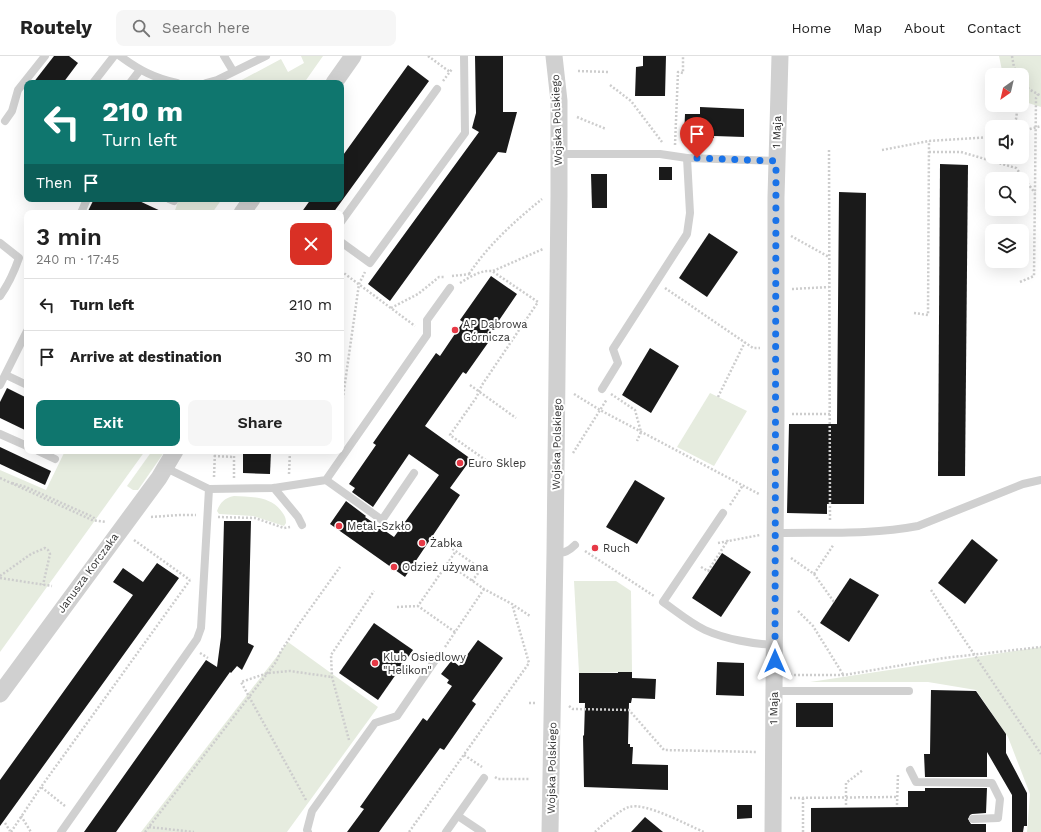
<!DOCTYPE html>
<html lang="en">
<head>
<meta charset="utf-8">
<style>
	body { margin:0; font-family:"Work Sans",sans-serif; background:#f6f6f6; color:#222; height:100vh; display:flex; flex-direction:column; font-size:15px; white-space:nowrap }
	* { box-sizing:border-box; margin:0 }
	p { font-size:13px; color:#767676 }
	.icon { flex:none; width:22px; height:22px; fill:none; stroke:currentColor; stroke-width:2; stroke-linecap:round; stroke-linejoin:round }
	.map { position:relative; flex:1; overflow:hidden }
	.panel { position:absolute; left:24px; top:154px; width:320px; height:244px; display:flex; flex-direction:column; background:#fff; border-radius:8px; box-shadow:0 4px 16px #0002 }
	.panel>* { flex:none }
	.top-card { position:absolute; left:24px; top:24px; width:320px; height:122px; border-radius:8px; box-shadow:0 4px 16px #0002; background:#0f766e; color:#fff; overflow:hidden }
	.needle { width:26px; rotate:214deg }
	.fabs { position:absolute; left:985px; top:12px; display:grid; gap:8px }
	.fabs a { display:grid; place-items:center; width:44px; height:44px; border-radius:8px; background:#fff; box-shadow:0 4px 16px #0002; font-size:20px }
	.pin { position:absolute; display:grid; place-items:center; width:34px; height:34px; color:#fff; margin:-41px -17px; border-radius:50% 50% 50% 0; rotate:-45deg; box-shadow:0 0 4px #0007 }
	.pin .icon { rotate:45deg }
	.me { position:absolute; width:44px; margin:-22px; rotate:0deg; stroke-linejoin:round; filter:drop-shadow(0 0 3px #0008) }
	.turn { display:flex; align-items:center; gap:14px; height:84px; padding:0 12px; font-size:18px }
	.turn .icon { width:52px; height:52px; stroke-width:2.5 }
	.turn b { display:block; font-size:28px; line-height:34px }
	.then { display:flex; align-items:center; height:38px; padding:0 12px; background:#0003; gap:8px; font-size:15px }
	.round { display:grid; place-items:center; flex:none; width:42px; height:42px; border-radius:8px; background:#f6f6f6 }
	.overview { display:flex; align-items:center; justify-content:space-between; height:68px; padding:0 12px }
	h1 { font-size:24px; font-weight:600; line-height:30px }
	.cta { display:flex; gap:8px; margin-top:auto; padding:8px 12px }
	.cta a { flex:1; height:46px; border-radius:8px; background:#0f766e; color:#fff; font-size:16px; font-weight:600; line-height:46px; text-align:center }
	.cta a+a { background:#f6f6f6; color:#222 }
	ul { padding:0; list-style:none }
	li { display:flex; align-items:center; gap:12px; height:52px; padding:0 12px; border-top:1px solid #e0e0e0 }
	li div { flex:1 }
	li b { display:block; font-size:15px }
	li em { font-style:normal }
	header { display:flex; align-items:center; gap:24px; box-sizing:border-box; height:56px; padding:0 20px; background:#fff; border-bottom:1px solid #e0e0e0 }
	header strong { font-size:19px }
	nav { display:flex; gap:22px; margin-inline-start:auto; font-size:14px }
	.search { width:280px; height:36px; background:#f6f6f6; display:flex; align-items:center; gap:10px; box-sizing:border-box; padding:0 14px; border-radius:8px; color:#767676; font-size:15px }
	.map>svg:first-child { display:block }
	.green { fill:#e6ecdf }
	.building { fill:#1a1a1a }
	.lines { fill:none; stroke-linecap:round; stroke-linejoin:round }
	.path { stroke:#cdcdcd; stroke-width:2.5; stroke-dasharray:2 2; stroke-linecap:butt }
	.service { stroke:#d0d0d0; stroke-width:8 }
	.minor { stroke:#d0d0d0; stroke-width:17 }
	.route { stroke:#1a73e8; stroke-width:7; stroke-dasharray:0 12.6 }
	.poi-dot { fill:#e63946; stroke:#fff; stroke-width:1.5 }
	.labels { text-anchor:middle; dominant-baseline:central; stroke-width:4; stroke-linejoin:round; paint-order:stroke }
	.street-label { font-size:11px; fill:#333; stroke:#fff }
	.poi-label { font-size:11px; fill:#333; stroke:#fff; text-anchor:start }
</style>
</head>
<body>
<header>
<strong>Routely</strong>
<div class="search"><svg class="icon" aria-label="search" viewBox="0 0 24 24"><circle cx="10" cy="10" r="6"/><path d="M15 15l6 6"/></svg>Search here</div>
<nav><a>Home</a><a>Map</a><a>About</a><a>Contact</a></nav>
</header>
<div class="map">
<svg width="1041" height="776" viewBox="0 0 1041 776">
	<rect width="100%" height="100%" fill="#fff"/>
	<g class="green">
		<polygon points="301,0 323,0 304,27 236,27 281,3 288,16 304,7"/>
		<polygon points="999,0 1041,0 1041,51 1022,45 1022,19 1003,19"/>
		<polygon points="179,143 222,143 212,157 174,157"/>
		<polygon points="710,337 747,355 714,410 677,391"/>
		<polygon points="65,395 145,395 0,596 0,414 46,434"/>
		<polygon points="152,395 165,395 138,434 133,434 127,430"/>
		<path d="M 234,440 C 251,441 271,440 282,456 C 285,460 286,462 286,467 L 284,470 L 253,460 L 219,458 L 217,455 C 220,447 224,442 234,440 Z"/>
		<polygon points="574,525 616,525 631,535 632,616 579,617"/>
		<polygon points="288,586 378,651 287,776 141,776"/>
		<polygon points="1041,591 1041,776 1027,776 1030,738 1008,681 976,634 928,626 810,626"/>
	</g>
	<g class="building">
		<polygon points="54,0 69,0 78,7 63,27 33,27"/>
		<polygon points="475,0 503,0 503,56 517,56 506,97 498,96 390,245 368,228 479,76 472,72 476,57"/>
		<polygon points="643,0 666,0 665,40 635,40 636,11 643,10"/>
		<polygon points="408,9 429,25 333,157 301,157 311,143 341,143 341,102"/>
		<polygon points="700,51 744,53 744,81 714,80 714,82 684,82 685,58 700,58"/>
		<polygon points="940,108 968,109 965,420 938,420"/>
		<rect x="659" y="111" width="13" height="13"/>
		<polygon points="591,118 607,118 607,152 592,152"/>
		<polygon points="839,136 866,137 864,448 827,448 827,458 787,457 789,368 837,368"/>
		<polygon points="94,143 135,143 165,157 87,157"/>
		<polygon points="709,177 738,196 707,241 679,222"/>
		<polygon points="491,220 517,238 487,282 490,284 466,318 463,316 425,370 471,403 450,432 460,439 405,521 330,468 346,445 366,460 365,461 394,481 439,419 409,398 373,451 352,436 355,432 349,428 376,389 373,387 436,297 440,300 463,266 460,264"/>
		<polygon points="650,292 679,310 651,357 622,339"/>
		<polygon points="7,332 27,342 27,375 0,362 0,346"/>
		<polygon points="0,391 51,415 45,429 0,408"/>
		<polygon points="243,395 271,395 270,418 243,417"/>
		<polygon points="635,424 665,442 637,488 606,471"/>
		<polygon points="224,465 251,465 248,587 254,590 242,614 237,610 231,617 230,616 116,776 84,776 206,604 217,611 221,581"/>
		<polygon points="972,483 998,504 965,548 938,527"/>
		<polygon points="722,497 751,516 721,561 692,542"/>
		<polygon points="157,507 179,522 0,770 0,724 133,539 113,526 123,512 143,526"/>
		<polygon points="850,522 879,539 849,586 820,567"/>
		<polygon points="374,567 413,594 378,644 339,617"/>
		<polygon points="478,584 503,602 472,645 476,648 444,694 440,692 379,776 347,776 364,753 360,751 423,662 427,665 452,630 447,627 449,624 441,618 452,604 459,610"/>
		<polygon points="717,606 744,607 744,640 716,639"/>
		<polygon points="618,616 632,616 632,622 656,623 655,643 632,642 631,647 629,647 628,688 630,688 630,691 633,691 632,708 668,709 668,734 584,731 583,679 584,680 585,647 579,647 579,617 618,617"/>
		<polygon points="931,634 976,635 1006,678 1006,697 1027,737 1027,770 1024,770 1023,776 1012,776 1012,739 987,696 987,721 925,721 924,698 930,698"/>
		<rect x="796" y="647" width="37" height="24"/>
		<polygon points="925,732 987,732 986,757 972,758 970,759 968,763 971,768 986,768 986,776 811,776 811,752 908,751 908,735 925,735"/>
		<polygon points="737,749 752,749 752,762 737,763"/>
		<polygon points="645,761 663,776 631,776"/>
	</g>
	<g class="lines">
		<g class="path">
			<polyline points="428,0 450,16"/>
			<polyline points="1012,0 1014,11 1018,19"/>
			<polyline points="578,15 609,16"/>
			<polyline points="443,25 452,13"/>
			<polyline points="1022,26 1029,33 1041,40"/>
			<polyline points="610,29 631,45 662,86"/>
			<polyline points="1022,38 1026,31"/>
			<polyline points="577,61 606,73"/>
			<polyline points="1013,71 1016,63 1018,49"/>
			<polyline points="1022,75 1041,70"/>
			<polyline points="675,89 678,16 683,17 683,0"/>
			<polyline points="829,94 830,465"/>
			<polyline points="882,94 929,85 992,81"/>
			<polyline points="929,96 961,96 1016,112 1035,137"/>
			<polyline points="791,180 829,201"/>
			<polyline points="341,215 415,270"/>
			<polyline points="493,215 543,193"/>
			<path d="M 469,218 C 489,188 515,165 542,143"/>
			<polyline points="452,220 471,218"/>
			<polyline points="1020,226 1034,220 1036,42 1038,38"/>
			<path d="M 460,227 C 470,221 480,214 492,215 L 538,246 L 482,329 L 476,342 L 450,379 L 487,405"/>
			<polyline points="665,232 753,292 760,292"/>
			<polyline points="792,233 829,231"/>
			<polyline points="391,252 418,238 439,221 445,221"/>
			<polyline points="914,257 928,259 929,85"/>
			<polyline points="470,329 516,362"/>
			<polyline points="574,338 600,354 759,438"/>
			<polyline points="611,338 635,354 641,376 637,385"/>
			<polyline points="718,341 745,286"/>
			<polyline points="341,355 359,228 365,216"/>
			<polyline points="792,358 830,358"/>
			<polyline points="573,397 607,343"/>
			<polyline points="214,400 234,401"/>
			<polyline points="289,418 290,395"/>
			<polyline points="214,421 215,395"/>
			<polyline points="0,422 92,464 106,466"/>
			<polyline points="234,422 234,395"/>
			<polyline points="12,427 26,431 93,461 95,463"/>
			<polyline points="730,449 743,429"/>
			<polyline points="151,461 179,459 196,459"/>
			<polyline points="218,461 255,462 284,472 290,471"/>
			<polyline points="134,484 190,524"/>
			<polyline points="718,487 760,479"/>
			<polyline points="448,488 447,489 481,513"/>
			<polyline points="585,495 654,540"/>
			<polyline points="791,502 814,518 834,546"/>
			<polyline points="447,507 484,533 512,548 530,560"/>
			<polyline points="701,511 708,515 728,484"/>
			<polyline points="814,518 834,488"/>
			<polyline points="0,520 31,498 45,492 48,494 50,498 43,529"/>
			<polyline points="0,522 52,530"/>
			<polyline points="472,525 483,511"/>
			<polyline points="931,534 1041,698"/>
			<polyline points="397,551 418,550"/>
			<polyline points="798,555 813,570 844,620"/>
			<polyline points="455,576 418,550 456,495"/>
			<polyline points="445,591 484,533"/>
			<polyline points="200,597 208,602"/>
			<polyline points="790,619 844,619 944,602 1041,591"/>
			<polyline points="529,647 537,647"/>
			<polyline points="569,650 573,653 629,654 664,694 757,696"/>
			<polyline points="349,684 332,621 331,599 374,535"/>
			<polyline points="464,699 482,711"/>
			<polyline points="495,721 498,723 529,723"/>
			<polyline points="790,742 897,741"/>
			<polyline points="803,742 803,776"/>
			<polyline points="306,744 241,626 268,617 290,615 332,621"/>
			<polyline points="846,749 846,727 863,714"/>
			<polyline points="897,749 898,718"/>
			<polyline points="65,750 41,731 190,524"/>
			<polyline points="21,760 31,776"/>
			<polyline points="5,767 10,775"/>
			<polyline points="149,771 194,776"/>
			<polyline points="11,776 41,731"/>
			<polyline points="145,776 276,606 281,595 297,571 340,511"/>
			<polyline points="409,776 529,607 512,548"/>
			<path d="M 595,776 C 601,770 621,753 629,751 C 646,746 687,769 704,776"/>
		</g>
		<g class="service">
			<path d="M 120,0 C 139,14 154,22 177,27"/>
			<polyline points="224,0 233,15"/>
			<polyline points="93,27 114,0"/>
			<polyline points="130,27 140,14"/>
			<polyline points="206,27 217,24 266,0"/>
			<polyline points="5,65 12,55 18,34 45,0"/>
			<polyline points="559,98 660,98 687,102 777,105"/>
			<polyline points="169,143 174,145"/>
			<polyline points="81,157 87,143"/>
			<polyline points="341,166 437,33"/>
			<polyline points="341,186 370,207 465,77 464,0"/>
			<path d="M 0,187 L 19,202 C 14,216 9,228 0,240"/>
			<polyline points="6,319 27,329"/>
			<polyline points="0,329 27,275"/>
			<polyline points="602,333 618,307 613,293 687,178 690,157 687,102"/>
			<polyline points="0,378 27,390"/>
			<polyline points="38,395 55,403"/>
			<polyline points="166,412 209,433 274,432 326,424 427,279 427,264 450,232"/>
			<polyline points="326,424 382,464 414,417"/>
			<polyline points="274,432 298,461 302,469"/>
			<path d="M 723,457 L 663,546 C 676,555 690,567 705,574 C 725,583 753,588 775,589"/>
			<path d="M 776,477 C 822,476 871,479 918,470 L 1023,428 L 1041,424"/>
			<path d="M 555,497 C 565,497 569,495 575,489"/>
			<polyline points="775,635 909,635"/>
			<polyline points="910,714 916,726 992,727 1000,743 998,762 973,763"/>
			<polyline points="458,760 482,776"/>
			<polyline points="61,776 197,583 201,572 209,433"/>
			<polyline points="308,776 307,774 312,755 375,667 397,660 438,600"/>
			<polyline points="446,776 484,722"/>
		</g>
		<g class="minor">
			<polyline points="334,27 353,0"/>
			<polyline points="242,157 252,143"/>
			<polyline points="0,638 159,422 175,395"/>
			<polyline points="550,776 555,497 559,139 559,45 554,0"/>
			<polyline points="773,776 776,358 776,141 780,0"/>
		</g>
	</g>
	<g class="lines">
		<polyline class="route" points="697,102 776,105 775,605"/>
	</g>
	<g class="poi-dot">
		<circle cx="455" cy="274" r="4"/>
		<circle cx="460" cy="407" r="4"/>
		<circle cx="339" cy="470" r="4"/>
		<circle cx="422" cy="487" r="4"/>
		<circle cx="595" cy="492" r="4"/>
		<circle cx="394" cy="511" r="4"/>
		<circle cx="375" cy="607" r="4"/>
	</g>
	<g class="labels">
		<g class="street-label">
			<text transform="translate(557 64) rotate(-92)">Wojska Polskiego</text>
			<text transform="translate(777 76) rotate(-88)">1 Maja</text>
			<text transform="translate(557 388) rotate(-89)">Wojska Polskiego</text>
			<text transform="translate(88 517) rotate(-54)">Janusza Korczaka</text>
			<text transform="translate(774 652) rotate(-89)">1 Maja</text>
			<text transform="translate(552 712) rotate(-89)">Wojska Polskiego</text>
		</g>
		<g class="poi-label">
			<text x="463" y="268">AP Dąbrowa<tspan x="463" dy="13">Górnicza</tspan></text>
			<text x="468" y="407">Euro Sklep</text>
			<text x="347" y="470">Metal-Szkło</text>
			<text x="430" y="487">Żabka</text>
			<text x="603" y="492">Ruch</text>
			<text x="402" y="511">Odzież używana</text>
			<text x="383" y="601">Klub Osiedlowy<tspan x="383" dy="13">"Helikon"</tspan></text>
		</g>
	</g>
</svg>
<div class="fabs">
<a><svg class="needle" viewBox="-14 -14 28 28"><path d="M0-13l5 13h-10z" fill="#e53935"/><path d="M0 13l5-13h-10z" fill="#767676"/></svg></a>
<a><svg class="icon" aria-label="sound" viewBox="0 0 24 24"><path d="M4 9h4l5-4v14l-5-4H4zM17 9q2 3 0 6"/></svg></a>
<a><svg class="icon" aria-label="search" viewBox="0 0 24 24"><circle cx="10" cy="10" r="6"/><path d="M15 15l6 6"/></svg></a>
<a><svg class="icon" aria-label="layers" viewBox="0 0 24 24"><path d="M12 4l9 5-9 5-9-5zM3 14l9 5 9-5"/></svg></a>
</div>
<div class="pin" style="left:697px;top:102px;background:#d93025"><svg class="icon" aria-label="arrive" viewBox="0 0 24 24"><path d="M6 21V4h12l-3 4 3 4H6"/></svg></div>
<svg class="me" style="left:775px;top:605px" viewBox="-20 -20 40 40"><path d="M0-17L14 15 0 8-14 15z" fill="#1a73e8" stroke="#fff" stroke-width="4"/></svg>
<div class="top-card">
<div class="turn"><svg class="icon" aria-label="left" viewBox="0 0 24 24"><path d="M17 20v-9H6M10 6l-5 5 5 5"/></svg><div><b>210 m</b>Turn left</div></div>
<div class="then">Then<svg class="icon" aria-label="arrive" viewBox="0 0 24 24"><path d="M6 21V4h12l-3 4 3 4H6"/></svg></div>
</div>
<section class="panel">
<div class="overview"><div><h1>3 min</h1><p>240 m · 17:45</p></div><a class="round" style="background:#d93025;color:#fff"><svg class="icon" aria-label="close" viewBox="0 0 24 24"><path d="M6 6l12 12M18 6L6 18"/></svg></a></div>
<ul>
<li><svg class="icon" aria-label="left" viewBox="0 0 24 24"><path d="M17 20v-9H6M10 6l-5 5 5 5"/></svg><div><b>Turn left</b></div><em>210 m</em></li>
<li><svg class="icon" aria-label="arrive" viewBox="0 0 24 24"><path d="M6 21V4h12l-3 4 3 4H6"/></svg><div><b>Arrive at destination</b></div><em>30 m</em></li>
</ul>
<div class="cta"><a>Exit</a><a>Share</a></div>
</section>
</div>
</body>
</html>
